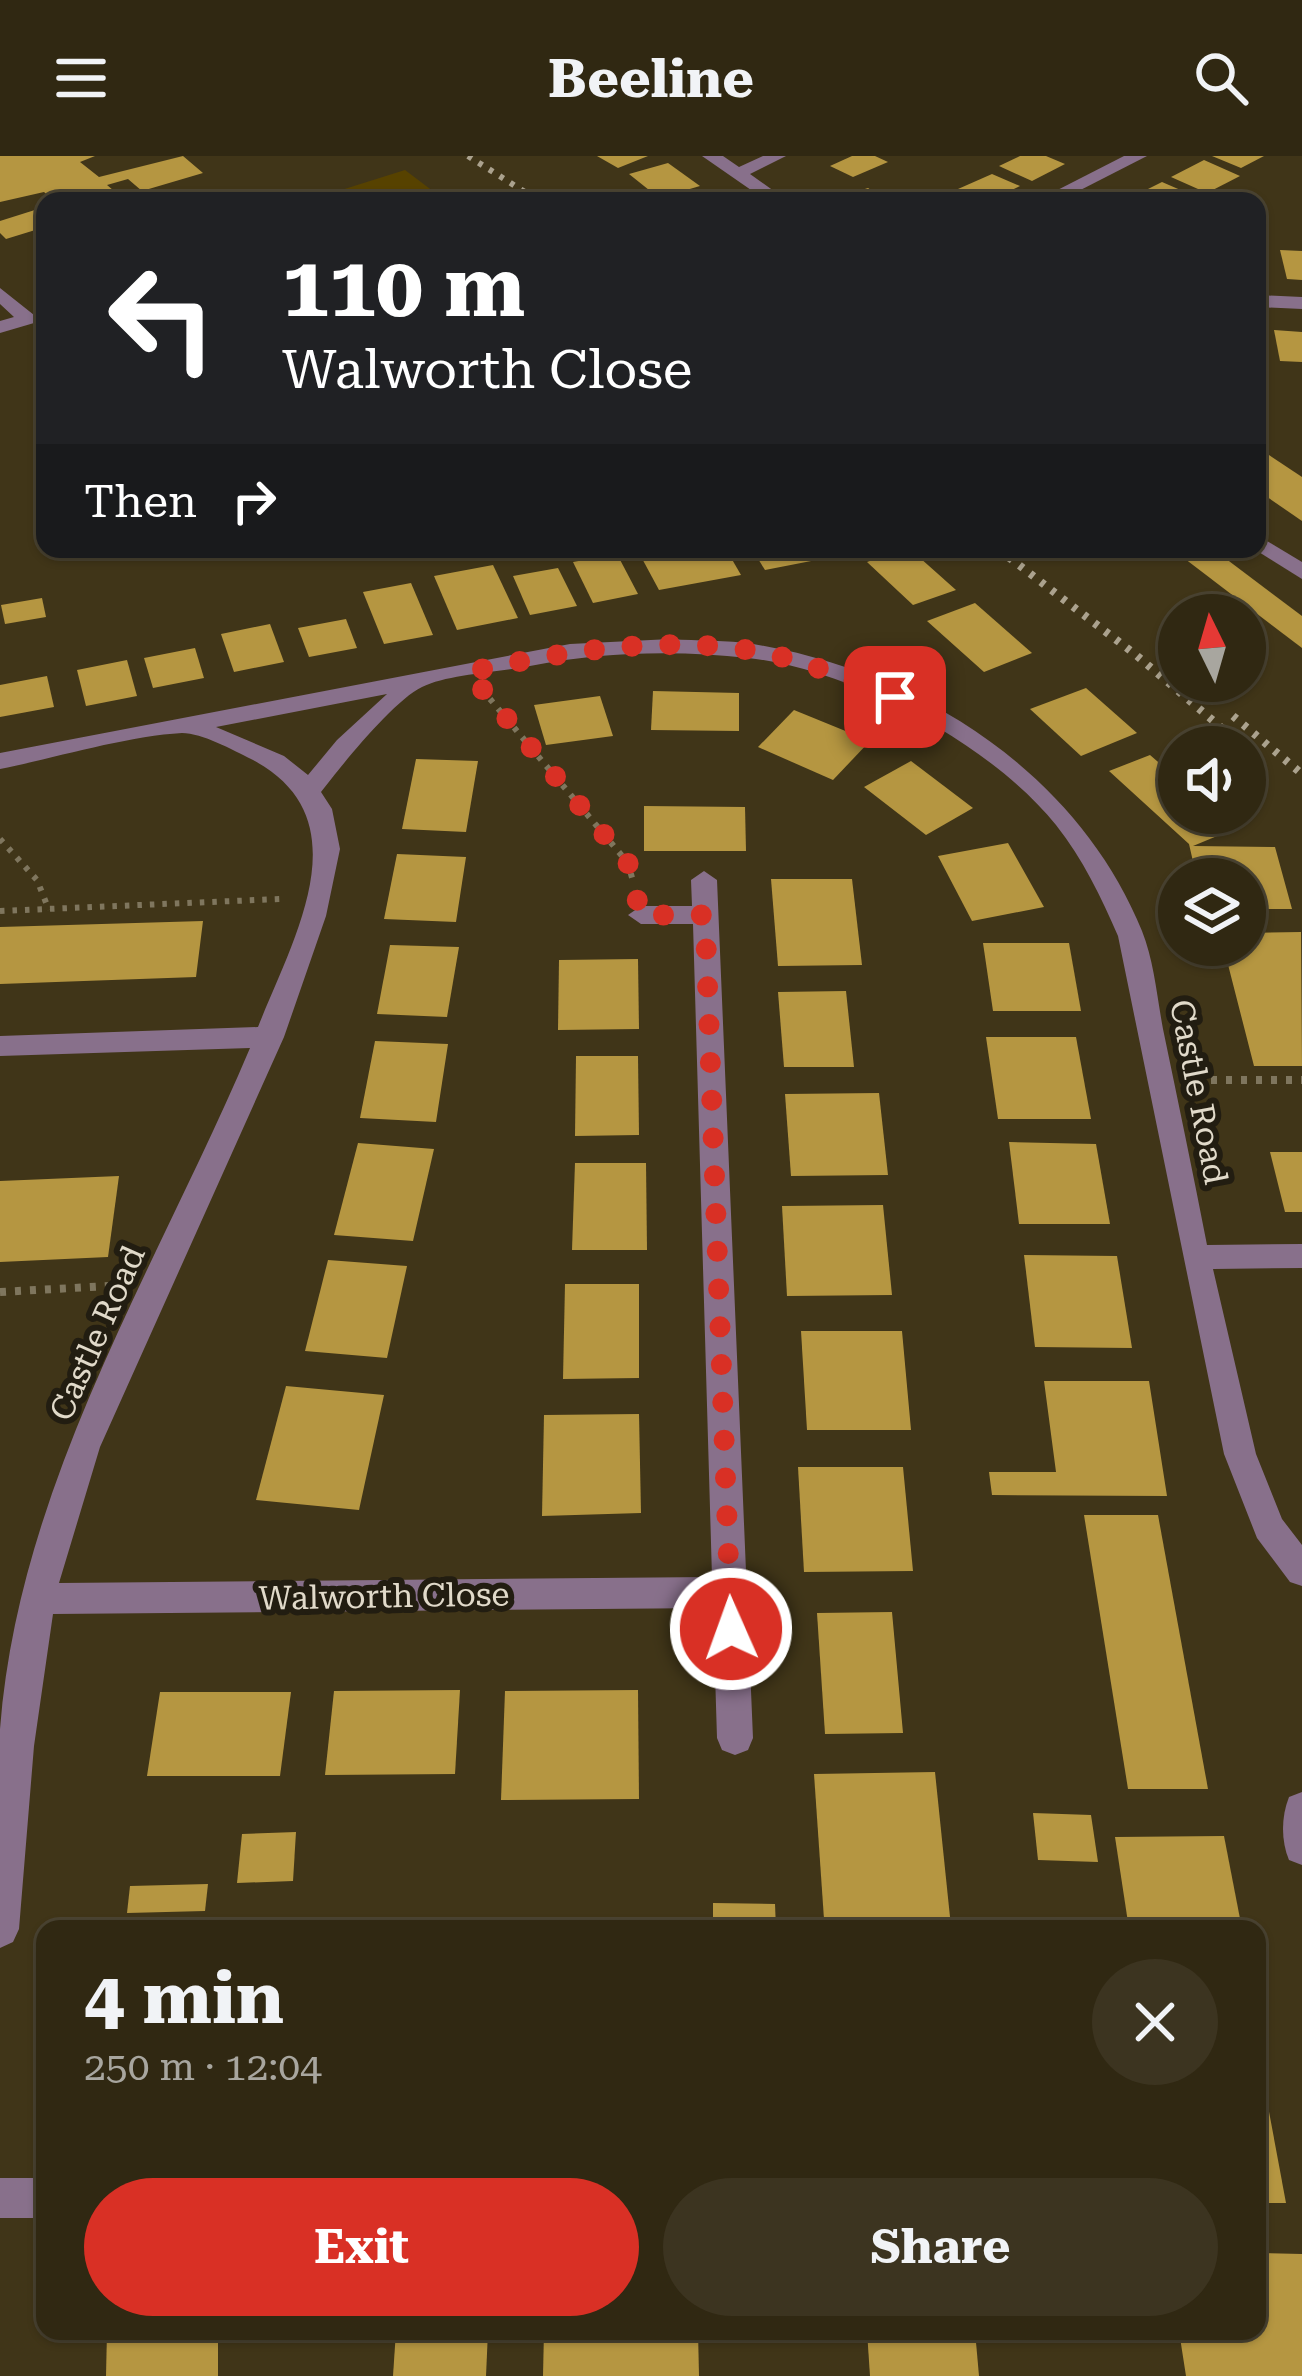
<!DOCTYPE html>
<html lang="en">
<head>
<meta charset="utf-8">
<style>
	body { margin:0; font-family:"Roboto Serif",serif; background:#3c3420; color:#f1f3f6; height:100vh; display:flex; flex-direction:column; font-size:45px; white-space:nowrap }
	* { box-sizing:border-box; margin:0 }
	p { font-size:39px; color:#a8a69f }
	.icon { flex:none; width:66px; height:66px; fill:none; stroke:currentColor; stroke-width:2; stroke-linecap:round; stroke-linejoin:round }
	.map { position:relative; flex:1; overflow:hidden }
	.sheet { position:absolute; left:36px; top:1764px; width:1230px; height:420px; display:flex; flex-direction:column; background:#302812; border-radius:24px; box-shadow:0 3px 9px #0004,0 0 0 3px #4b4432 }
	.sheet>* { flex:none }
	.top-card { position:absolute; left:36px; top:36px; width:1230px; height:366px; border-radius:24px; box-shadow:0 3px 9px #0004,0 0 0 3px #4b4432; background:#202124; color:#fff; overflow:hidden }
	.needle { width:78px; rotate:355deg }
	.buttons { position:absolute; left:1158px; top:438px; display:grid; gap:24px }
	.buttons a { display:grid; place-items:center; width:108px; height:108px; border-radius:50%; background:#302812; box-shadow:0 3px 9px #0004,0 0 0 3px #4b4432; font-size:60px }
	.pin { position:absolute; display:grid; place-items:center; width:102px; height:102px; color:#fff; margin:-51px; border-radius:24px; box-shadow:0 6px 18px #0006 }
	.me { position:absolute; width:132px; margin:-66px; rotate:358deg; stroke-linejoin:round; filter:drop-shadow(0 0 9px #0008) }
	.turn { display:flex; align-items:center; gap:42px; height:252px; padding:0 48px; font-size:54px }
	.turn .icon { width:156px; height:156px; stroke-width:2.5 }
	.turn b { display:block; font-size:84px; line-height:102px }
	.then { display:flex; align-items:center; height:114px; padding:0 48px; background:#0003; gap:24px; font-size:45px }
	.round { display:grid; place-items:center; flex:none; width:126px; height:126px; border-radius:63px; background:#3c3420 }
	.summary { display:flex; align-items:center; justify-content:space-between; height:204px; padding:0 48px }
	h1 { font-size:72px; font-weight:700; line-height:90px }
	.button { display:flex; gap:24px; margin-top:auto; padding:24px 48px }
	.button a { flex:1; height:138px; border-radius:72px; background:#d93025; color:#fff; font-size:48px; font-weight:700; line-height:138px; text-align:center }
	.button a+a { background:#3c3420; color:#f1f3f6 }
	header { display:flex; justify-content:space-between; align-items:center; height:156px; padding:0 48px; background:#302812; font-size:54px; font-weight:700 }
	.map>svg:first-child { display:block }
	.green { fill:#574200 }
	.building { fill:#b59641 }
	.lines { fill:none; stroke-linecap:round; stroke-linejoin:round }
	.path-far1 { stroke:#7f765e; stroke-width:6; stroke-dasharray:4.5 8; stroke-linecap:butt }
	.path { stroke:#7f765e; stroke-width:8; stroke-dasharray:6 9; stroke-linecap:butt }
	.minor { fill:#88708b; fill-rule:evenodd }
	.rail-far1 { stroke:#aba28e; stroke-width:6; stroke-dasharray:4.5 8; stroke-linecap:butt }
	.rail { stroke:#aba28e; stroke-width:8; stroke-dasharray:4.5 9; stroke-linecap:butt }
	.route { stroke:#d93025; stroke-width:21; stroke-dasharray:0 37.8 }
	.labels { text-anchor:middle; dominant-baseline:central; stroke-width:12; stroke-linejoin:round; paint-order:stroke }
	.street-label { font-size:33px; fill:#e1daca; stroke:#221d11 }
</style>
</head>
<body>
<header><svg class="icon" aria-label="menu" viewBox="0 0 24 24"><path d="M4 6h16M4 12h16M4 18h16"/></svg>Beeline<svg class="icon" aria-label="search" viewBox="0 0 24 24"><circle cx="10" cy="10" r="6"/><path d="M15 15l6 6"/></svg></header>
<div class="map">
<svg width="1302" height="2220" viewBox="0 0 1302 2220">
	<rect width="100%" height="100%" fill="#403518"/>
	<polygon class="green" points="405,14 446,45 347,45 335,36"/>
	<g class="building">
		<polygon points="0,0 95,0 80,6 99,21 183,0 203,17 142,35 128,23 107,29 126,45 54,45 44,36 0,46"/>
		<polygon points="597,0 648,0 618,12"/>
		<polygon points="852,0 875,0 888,6 853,21 830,10"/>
		<polygon points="1020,0 1046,0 1065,8 1032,25 999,10"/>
		<polygon points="1212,0 1264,0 1241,12"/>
		<polygon points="1204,4 1240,20 1207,37 1171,21"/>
		<polygon points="668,7 700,30 659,42 629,18"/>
		<polygon points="992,18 1020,30 989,45 958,33"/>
		<polygon points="1162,26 1206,45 1124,45"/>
		<polygon points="868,32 887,45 832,45 831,44"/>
		<polygon points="709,33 725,45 673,45 673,44"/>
		<polygon points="38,53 45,59 45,71 6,83 0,77 0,65"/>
		<polygon points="1280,94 1302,95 1302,124 1287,123"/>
		<polygon points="1274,174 1302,176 1302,206 1280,205"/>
		<polygon points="1257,291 1302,321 1302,365 1257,334"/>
		<polygon points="726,393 741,419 659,434 638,395"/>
		<polygon points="752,393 838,393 842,399 765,414"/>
		<polygon points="903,393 910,393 956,434 913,449 867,406"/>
		<polygon points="1172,393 1213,393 1302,460 1302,492"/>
		<polygon points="617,398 638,438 593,447 573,406"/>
		<polygon points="493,409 518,462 457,474 434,420"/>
		<polygon points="558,412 577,450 530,459 513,420"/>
		<polygon points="411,427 433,479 384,488 363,436"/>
		<polygon points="42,442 46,461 5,468 1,449"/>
		<polygon points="975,447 1032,497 984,516 927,465"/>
		<polygon points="346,463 357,492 309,501 298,472"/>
		<polygon points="270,468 284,506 234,516 221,478"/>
		<polygon points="195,492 204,522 153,532 144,502"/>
		<polygon points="127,504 137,540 86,550 77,514"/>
		<polygon points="47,520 54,551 0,561 0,529"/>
		<polygon points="1086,532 1137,577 1081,600 1030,553"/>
		<polygon points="653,535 739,537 739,575 651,574"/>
		<polygon points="600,540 613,580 546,589 534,549"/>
		<polygon points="794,554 870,585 833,624 758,591"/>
		<polygon points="1150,599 1179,624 1179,657 1216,657 1234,673 1193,690 1275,691 1292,753 1245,753 1245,723 1197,723 1189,688 1109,615"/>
		<polygon points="416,603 478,605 466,676 402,673"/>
		<polygon points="911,605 973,652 926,679 864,631"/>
		<polygon points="644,650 745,651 746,695 644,695"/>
		<polygon points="1008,687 1044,751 972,765 938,700"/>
		<polygon points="397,698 466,701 456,766 384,763"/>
		<polygon points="771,723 852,723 862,809 778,810"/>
		<polygon points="203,765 196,821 0,828 0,771"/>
		<polygon points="1301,776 1302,910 1254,910 1223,789 1245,789 1245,777"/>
		<polygon points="983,787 1069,787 1081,855 993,855"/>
		<polygon points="390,789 459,791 447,861 377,858"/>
		<polygon points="638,803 639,873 558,874 559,804"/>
		<polygon points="846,835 854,911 784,911 778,836"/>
		<polygon points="986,881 1076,881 1091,963 998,963"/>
		<polygon points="375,885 448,888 436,966 360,962"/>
		<polygon points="576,900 638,900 639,979 575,980"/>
		<polygon points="879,937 888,1019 791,1020 785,938"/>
		<polygon points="1009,986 1096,988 1110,1068 1019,1068"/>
		<polygon points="358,987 434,993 413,1085 334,1079"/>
		<polygon points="1270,996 1302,996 1302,1056 1285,1056"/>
		<polygon points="575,1007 646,1007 647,1094 572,1094"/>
		<polygon points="119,1020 108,1101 0,1106 0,1025"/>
		<polygon points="883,1049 892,1139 787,1140 782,1050"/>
		<polygon points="1024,1099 1117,1100 1132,1192 1035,1191"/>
		<polygon points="328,1104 407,1110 387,1202 305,1195"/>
		<polygon points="565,1128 639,1128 639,1222 563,1223"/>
		<polygon points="801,1175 902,1175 911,1274 807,1274"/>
		<polygon points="1044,1225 1149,1225 1167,1340 992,1339 989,1316 1056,1316"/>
		<polygon points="286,1230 384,1239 359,1354 256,1344"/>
		<polygon points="639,1258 641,1357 542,1360 544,1259"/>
		<polygon points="798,1311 903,1311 913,1415 804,1416"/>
		<polygon points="1084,1359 1158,1359 1208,1633 1128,1633"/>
		<polygon points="892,1456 903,1577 825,1578 817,1457"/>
		<polygon points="460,1534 455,1618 325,1619 334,1535"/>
		<polygon points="638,1534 639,1643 501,1644 505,1535"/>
		<polygon points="160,1536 291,1536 280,1620 147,1620"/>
		<polygon points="935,1616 950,1761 824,1763 814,1618"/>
		<polygon points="1033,1657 1091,1659 1098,1706 1038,1704"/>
		<polygon points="296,1676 293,1725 237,1727 242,1678"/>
		<polygon points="1224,1680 1242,1773 1129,1773 1115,1681"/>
		<polygon points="208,1728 205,1755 127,1757 130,1730"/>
		<polygon points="713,1747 775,1748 776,1773 713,1773"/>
		<polygon points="1257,1902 1259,1902 1286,2047 1257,2047"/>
		<polygon points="1257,2097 1302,2098 1302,2220 1186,2220 1179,2175 1257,2175"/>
		<polygon points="218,2175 218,2220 106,2220 107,2176"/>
		<polygon points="396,2175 488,2175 486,2220 393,2220"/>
		<polygon points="544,2175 698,2175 699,2220 543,2220"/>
		<polygon points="867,2175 975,2175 979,2220 870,2220"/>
	</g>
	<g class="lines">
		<g class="path-far1">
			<polyline points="490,543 628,707 634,729"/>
			<polyline points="0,683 37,724 49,754"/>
			<polyline points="0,755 280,743"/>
		</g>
		<g class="path">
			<polyline points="1196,924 1302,924"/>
			<polyline points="0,1136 109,1130"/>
		</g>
		<g class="minor">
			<polygon points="702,0 723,0 739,11 763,0 786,0 750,18 788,45 767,45"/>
			<polygon points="1124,0 1147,0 1059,45 1036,45"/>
			<polygon points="0,132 34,159 34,167 0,177 0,165 14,161 0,148"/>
			<polygon points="1257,139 1302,141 1302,153 1257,151"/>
			<polygon points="1257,379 1302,406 1302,423 1254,393"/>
			<path d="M 671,483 C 698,485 727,484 753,488 C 919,515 1078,617 1142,775 C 1154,805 1157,841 1163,873 C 1178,945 1193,1017 1207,1089 L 1302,1088 L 1302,1112 L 1213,1113 L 1256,1298 L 1282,1363 L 1302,1389 L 1302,1430 L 1290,1426 L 1257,1382 L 1224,1298 L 1118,780 C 1101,741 1083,703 1056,669 C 991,588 851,513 748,502 C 676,494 601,496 530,510 C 500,516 448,518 422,531 C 393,545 342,609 321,636 L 332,653 L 340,693 L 326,760 L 284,881 L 100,1291 L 59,1427 L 712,1421 L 693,768 L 641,768 L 628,759 L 641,750 L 692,750 L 691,724 L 704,715 L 717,724 L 753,1582 L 748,1594 L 735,1599 L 722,1594 L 717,1582 L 713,1452 L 53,1458 L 34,1590 L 19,1773 L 13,1786 L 0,1792 C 0,1720 0,1645 0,1573 C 19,1327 156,1114 250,892 L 0,900 L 0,880 L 258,871 C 293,782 365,662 251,603 C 233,594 202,577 182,577 C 127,580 55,602 0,613 L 0,597 L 570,488 ZM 387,538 L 337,584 L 308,619 L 284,600 L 216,571 Z"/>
			<path d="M 1302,1636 L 1302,1709 L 1289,1704 C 1281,1685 1281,1661 1289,1641 Z"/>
			<rect x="0" y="2022" width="45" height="40"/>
		</g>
		<polyline class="rail-far1" points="468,0 539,45"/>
		<g class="rail">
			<polyline points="998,393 1136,499 1244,591"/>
			<polyline points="1233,560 1302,618"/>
		</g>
	</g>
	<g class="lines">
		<path class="route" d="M 731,1473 L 705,759 L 641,759 L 628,707 L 468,516 C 561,496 659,479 754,495 C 802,503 849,524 895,541"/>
	</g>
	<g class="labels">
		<g class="street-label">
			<text transform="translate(1199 936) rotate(79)">Castle Road</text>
			<text transform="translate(97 1177) rotate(-66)">Castle Road</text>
			<text transform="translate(384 1440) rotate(-1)">Walworth Close</text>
		</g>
	</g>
</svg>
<div class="buttons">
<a><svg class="needle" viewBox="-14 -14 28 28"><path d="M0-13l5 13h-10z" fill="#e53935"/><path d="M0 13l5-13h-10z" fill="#a8a69f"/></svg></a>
<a><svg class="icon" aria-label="sound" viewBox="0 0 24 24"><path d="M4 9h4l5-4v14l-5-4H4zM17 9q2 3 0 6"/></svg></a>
<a><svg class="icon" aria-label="layers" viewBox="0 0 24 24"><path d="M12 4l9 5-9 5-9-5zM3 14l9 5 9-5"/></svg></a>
</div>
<div class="pin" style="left:895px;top:541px;background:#d93025"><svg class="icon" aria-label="arrive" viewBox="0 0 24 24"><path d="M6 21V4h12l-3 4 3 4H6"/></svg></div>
<svg class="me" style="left:731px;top:1473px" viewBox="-20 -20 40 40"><circle r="17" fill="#d93025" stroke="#fff" stroke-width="3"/><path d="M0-11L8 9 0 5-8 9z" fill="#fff"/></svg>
<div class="top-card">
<div class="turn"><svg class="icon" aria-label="left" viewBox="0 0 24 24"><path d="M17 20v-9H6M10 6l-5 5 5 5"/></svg><div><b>110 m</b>Walworth Close</div></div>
<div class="then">Then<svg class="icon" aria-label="right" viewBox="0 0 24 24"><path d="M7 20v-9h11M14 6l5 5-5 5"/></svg></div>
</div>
<section class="sheet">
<div class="summary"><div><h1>4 min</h1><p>250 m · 12:04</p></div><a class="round"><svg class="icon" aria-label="close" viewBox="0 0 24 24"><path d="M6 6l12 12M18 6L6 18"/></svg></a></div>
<div class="button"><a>Exit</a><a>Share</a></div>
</section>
</div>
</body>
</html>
